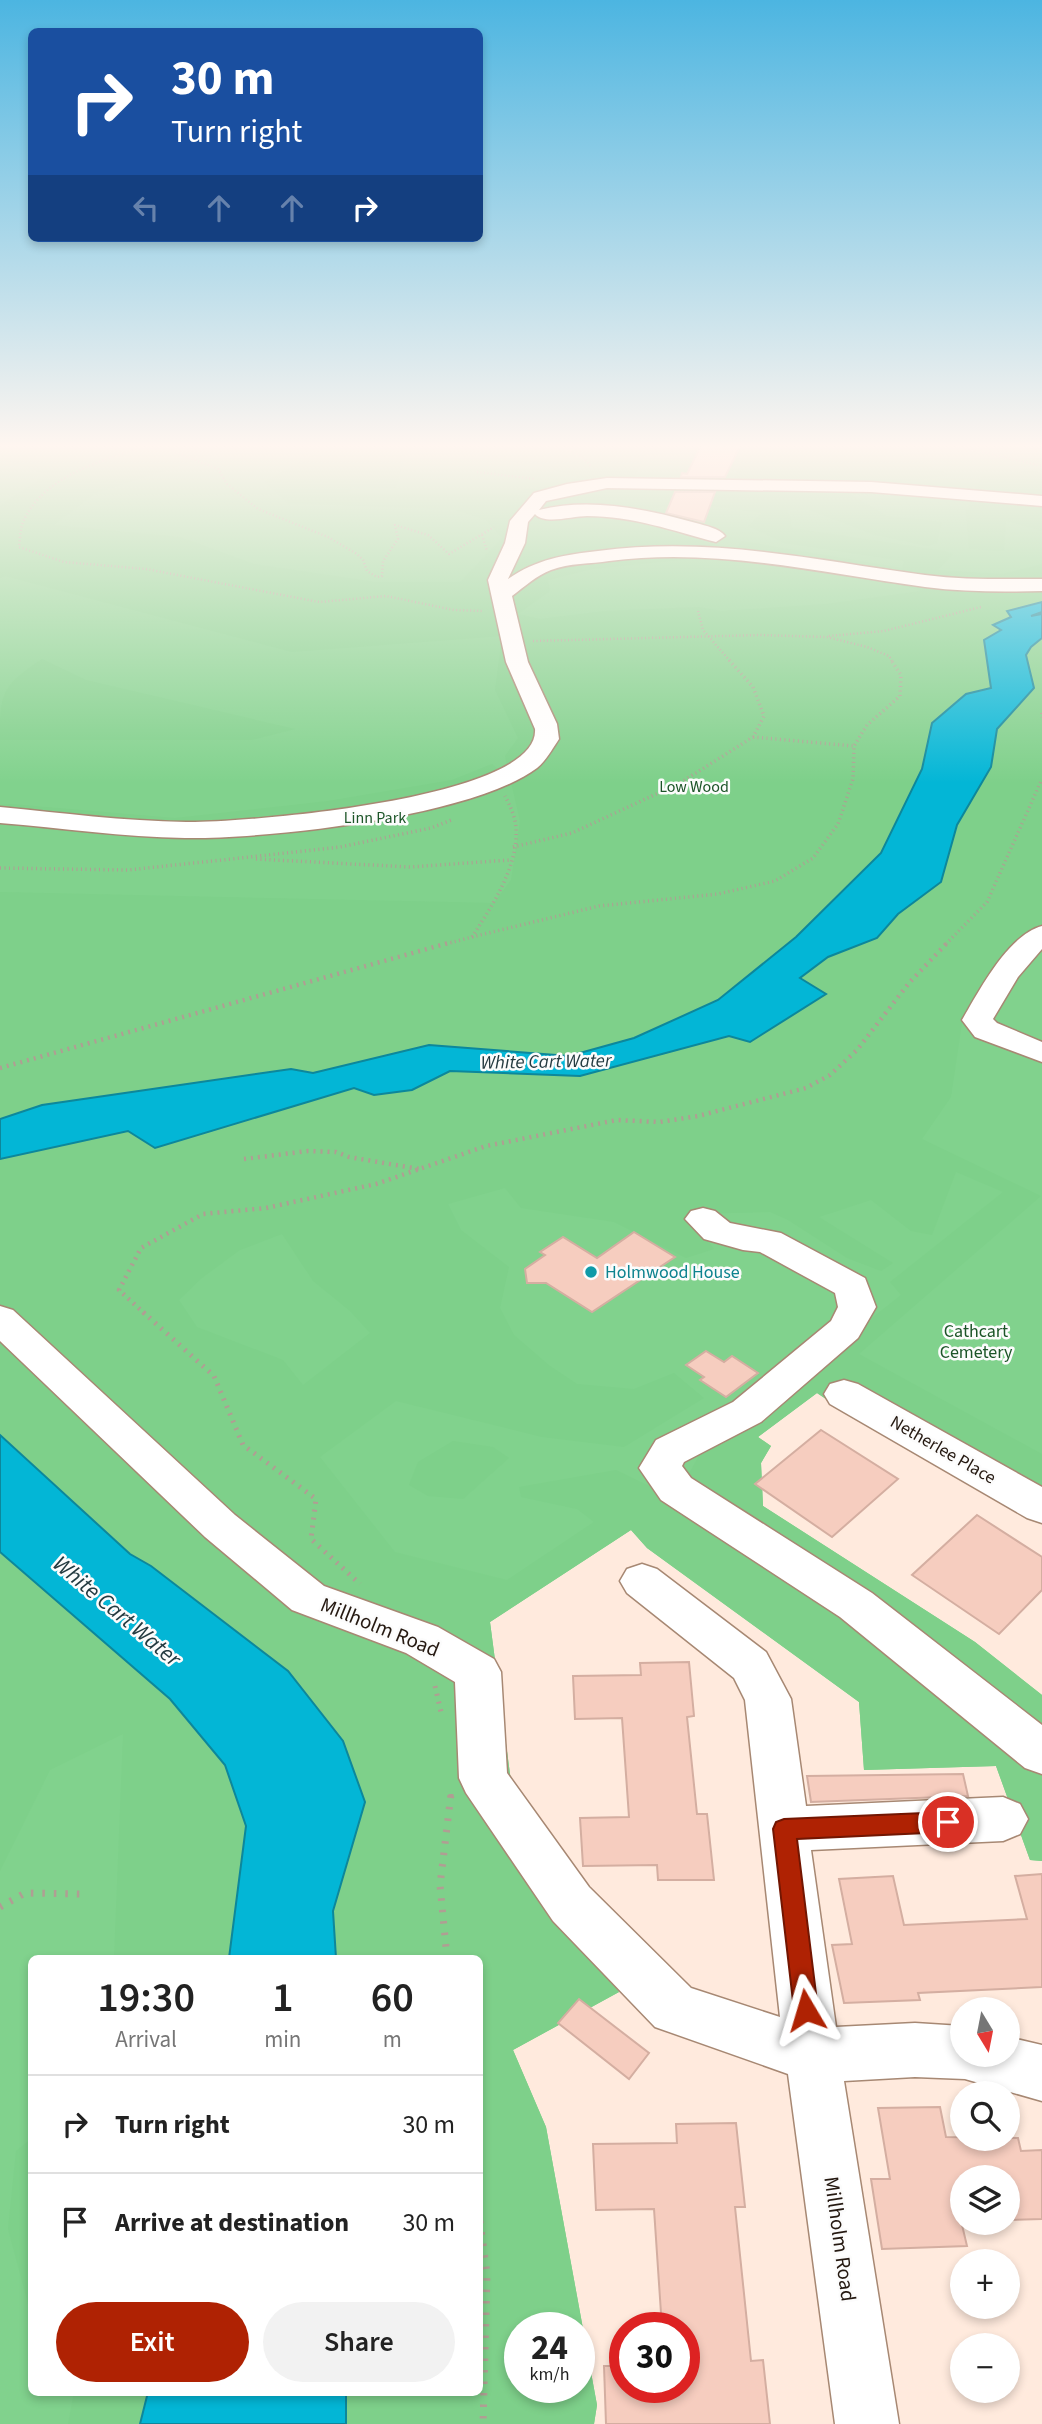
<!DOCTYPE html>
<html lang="en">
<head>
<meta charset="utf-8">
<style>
	body { margin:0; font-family:"Source Sans 3",sans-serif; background:#f2f2f2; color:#222; height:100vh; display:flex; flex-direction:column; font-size:26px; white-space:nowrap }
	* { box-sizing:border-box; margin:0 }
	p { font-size:23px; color:#767676 }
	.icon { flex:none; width:38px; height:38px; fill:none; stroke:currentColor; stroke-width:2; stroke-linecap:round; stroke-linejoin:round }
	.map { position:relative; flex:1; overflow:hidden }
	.panel { position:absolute; left:28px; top:1955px; width:455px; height:441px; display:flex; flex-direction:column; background:#fff; border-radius:10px; box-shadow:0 4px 10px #0003 }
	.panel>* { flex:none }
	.hud { position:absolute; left:28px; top:28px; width:455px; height:214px; border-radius:10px; box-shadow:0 4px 10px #0003; background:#1a4fa0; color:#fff; overflow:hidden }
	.needle { width:46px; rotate:170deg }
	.tools { position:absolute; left:950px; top:1997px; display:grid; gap:14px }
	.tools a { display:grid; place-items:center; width:70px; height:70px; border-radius:50%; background:#fff; box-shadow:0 4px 10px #0003; font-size:35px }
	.speed { position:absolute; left:504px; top:2312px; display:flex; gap:14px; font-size:35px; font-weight:700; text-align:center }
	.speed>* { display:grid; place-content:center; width:91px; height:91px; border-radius:50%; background:#fff; box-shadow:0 4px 10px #0003; line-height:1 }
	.speed small { font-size:18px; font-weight:400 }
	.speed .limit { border:10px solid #d22; background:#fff; color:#111 }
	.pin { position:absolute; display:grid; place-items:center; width:60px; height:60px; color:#fff; margin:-30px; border:4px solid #fff; border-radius:50%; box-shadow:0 2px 7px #0007 }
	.me { position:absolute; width:77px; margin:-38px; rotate:353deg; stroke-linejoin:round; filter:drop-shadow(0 0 5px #0008) }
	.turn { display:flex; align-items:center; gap:24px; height:147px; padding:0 28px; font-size:32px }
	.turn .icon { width:91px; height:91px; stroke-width:2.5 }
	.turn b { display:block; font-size:49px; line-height:60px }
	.lanes { display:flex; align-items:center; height:66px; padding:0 28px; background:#0003; justify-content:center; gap:35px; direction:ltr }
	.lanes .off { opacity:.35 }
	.eta { display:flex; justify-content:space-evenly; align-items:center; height:119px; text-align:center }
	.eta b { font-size:42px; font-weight:600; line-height:49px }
	.primary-button { display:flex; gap:14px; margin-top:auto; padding:14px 28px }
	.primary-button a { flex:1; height:80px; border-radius:42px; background:#af2203; color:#fff; font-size:28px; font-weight:600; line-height:80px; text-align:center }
	.primary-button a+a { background:#f2f2f2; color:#222 }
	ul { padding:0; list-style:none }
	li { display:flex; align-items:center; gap:21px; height:98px; padding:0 28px; border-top:2px solid #e0e0e0 }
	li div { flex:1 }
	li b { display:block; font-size:26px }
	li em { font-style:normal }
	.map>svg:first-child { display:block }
	.green { fill:#81d28d; fill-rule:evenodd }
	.forest { fill:#7ed08a; fill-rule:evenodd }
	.water { fill:#03b6d6; stroke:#0d879b; stroke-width:2 }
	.building { fill:#f6cdbf; stroke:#d4aea1; stroke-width:2 }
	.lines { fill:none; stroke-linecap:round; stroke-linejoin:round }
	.minor-casing { stroke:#a78873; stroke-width:3 }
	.path-far4 { stroke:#b09e93; stroke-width:2.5; stroke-dasharray:1 2.5; stroke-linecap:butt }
	.path-far3 { stroke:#b09e93; stroke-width:3.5; stroke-dasharray:1 3.5; stroke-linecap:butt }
	.path-far2 { stroke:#b09e93; stroke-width:4.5; stroke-dasharray:2 5; stroke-linecap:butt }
	.path-far1 { stroke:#b09e93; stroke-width:5; stroke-dasharray:2 6; stroke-linecap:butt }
	.path { stroke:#b09e93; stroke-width:7; stroke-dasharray:2.5 9; stroke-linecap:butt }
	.minor { fill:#fff; fill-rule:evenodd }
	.route { fill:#af2203; stroke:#721602; stroke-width:2 }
	.culture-dot { fill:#0f9aa8; stroke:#fcfcfc; stroke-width:2.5 }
	.labels { text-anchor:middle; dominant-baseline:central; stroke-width:5; stroke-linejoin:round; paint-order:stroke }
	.far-park-label { font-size:16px; fill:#1c5528; stroke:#fcfcfc }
	.culture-label { font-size:18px; fill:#0d838f; stroke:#fcfcfc; text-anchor:start }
	.park-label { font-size:18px; fill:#1c5528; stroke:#fcfcfc }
	.street-label { font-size:18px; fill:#251911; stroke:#fcfcfc }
	.water-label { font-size:19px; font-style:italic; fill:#243b41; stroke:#fcfcfc }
	.near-street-label { font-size:21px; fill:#251911; stroke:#fcfcfc }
	.near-water-label { font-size:23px; font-style:italic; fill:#243b41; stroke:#fcfcfc }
</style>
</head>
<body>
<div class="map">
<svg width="1042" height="2424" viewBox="0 0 1042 2424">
	<rect width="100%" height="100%" fill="#ffeadd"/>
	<path class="green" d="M 0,444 L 1042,444 L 1042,1487 L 854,1382 L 826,1399 L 817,1393 L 758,1437 L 771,1446 L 761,1463 L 763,1506 L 975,1642 L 1042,1695 L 1042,1861 L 1030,1860 L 996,1766 L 864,1770 L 859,1702 L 647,1548 L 631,1530 L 490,1622 L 520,1850 L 619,1992 L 513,2050 L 546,2127 L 597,2405 L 594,2424 L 0,2424 ZM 32,1958 L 480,1958 L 480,2392 L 32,2392 ZM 520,2328 L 579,2328 L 579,2387 L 520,2387 Z"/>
	<g class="forest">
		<path d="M 0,444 L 247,444 L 96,493 L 54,525 L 180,537 L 254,564 L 376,582 L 460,582 L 502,538 L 486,520 L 455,510 L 288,503 L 264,482 L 332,444 L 651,444 L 634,477 L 732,483 L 749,444 L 853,444 L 910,457 L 950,475 L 844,490 L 887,516 L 942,522 L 937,543 L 928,546 L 875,535 L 809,510 L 788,509 L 792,528 L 945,551 L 953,554 L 938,570 L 1002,574 L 1042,564 L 1042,602 L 1007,612 L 1012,617 L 994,626 L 1002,630 L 984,640 L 991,688 L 966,694 L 932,723 L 922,769 L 881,853 L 796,937 L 718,1000 L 634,1038 L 569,1056 L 429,1045 L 313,1073 L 291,1069 L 42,1105 L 0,1119 L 0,892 L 494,903 L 511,880 L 520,821 L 505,756 L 518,738 L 495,690 L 502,636 L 292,652 L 5,576 L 0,578 L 0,506 C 14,493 32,488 45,474 L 8,461 L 0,455 ZM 423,446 L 545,467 L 577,477 L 568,484 L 520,490 L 520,495 L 441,493 L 348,494 L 352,487 L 396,488 L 406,450 ZM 695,504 L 762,513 L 748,526 L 784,543 L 904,561 L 902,568 L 742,541 L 735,550 L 668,532 L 639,512 L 662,507 ZM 710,557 L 892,582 L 921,591 L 826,604 L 721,611 L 699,607 L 605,611 L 540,619 L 518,614 L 550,591 L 548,580 L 592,569 Z"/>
		<polygon points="1032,471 1042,473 1042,531 1006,521 1004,551 969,549 966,511 982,476"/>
		<path d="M 1042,638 L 1042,923 L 1025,936 L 962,1023 L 951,1097 L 922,1139 L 1041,1196 L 859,1354 L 1042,1454 L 1042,1487 L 854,1382 L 826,1399 L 817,1393 L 758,1437 L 771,1446 L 761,1463 L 763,1506 L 975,1642 L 1042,1695 L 1042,1861 L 1030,1860 L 996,1766 L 864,1770 L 859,1702 L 647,1548 L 631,1530 L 490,1622 L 520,1850 L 619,1992 L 513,2050 L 546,2127 L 597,2405 L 594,2424 L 346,2424 L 346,2392 L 480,2392 L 480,1958 L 336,1958 L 333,1911 L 365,1802 L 151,1566 L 130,1554 L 0,1435 L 0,1159 L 128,1131 L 191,1139 L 354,1088 L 374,1095 L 412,1090 L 450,1071 L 580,1076 L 729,1036 L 826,994 L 799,978 L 828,957 L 877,938 L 898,914 L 941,882 L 957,825 L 991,767 L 997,729 L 1034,688 L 1026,655 L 1031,647 ZM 956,1172 L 1003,1192 L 890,1282 L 901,1295 L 701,1452 L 687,1477 L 668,1495 L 616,1470 L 519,1487 L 521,1497 L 577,1509 L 594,1522 L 507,1580 L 395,1552 L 320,1457 L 396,1401 L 542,1437 L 624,1447 L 704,1398 L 674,1373 L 634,1389 L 577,1384 L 550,1366 L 514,1335 L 500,1308 L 509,1267 L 461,1230 L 448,1204 L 505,1188 L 521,1208 L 614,1222 L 686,1258 L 714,1249 L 689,1214 L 770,1212 L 788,1220 L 847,1258 L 881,1271 L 893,1263 L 819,1217 L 871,1200 L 911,1231 L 932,1235 ZM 282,1234 L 313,1281 L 350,1311 L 370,1333 L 303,1385 L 283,1360 L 197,1327 L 179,1300 L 202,1278 L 240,1250 ZM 520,2328 L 579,2328 L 579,2387 L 520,2387 Z"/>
		<path d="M 42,659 L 86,680 L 295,729 L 252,740 L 0,740 C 0,692 2,686 42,659 Z"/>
		<path d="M 492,764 L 503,774 C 423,796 344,817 262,824 C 175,832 87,820 0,813 L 0,805 L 11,804 L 175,818 L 328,801 L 452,780 Z"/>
		<polygon points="453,1441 493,1447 509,1458 463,1499 428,1496 409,1485 418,1462"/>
		<polygon points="0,1552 170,1699 225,1765 246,1826 229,1958 114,1958 123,1734 50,1770 0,1871"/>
		<polygon points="31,2139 32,2306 29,2307 8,2229 16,2151"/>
		<polygon points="74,2392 148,2392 140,2424 68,2424"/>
	</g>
	<g class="water">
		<polygon points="1042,602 1042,612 1031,616 1042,614 1042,638 1031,647 1026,655 1034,688 997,729 991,767 957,825 941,882 898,914 877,938 828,957 800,978 826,994 750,1042 729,1036 580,1076 450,1071 412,1090 374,1095 354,1088 155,1148 128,1131 0,1159 0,1119 42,1105 291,1069 313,1073 429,1045 569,1056 634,1038 718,1000 796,937 881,853 922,769 932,723 966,694 991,688 984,640 1001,630 993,625 1011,617 1007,611"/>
		<polygon points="0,1435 130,1554 151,1566 288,1671 343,1741 365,1802 333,1911 336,1958 229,1958 246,1826 225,1765 170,1699 0,1552"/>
		<polygon points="148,2392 346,2392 346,2424 140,2424"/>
	</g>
	<g class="building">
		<polygon points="702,444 741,444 725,477 681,477 682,473 687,474"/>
		<polygon points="675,492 715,492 704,522 666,513"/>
		<polygon points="634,1232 675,1257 592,1312 546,1283 527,1283 525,1269 545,1255 540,1252 563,1237 597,1258"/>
		<polygon points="706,1351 724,1362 732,1356 758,1373 726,1397 700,1380 704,1377 686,1365"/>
		<polygon points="821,1430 898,1479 832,1537 755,1484"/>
		<polygon points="977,1515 1042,1557 1042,1590 999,1634 912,1575"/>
		<polygon points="689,1662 694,1716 687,1717 697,1814 707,1814 714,1880 658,1880 657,1865 583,1866 580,1818 629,1817 622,1718 575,1719 573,1676 641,1675 640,1663"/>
		<polygon points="963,1774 968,1796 811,1802 807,1776"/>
		<polygon points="1042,1874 1042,1987 918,1993 920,2000 844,2003 832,1945 852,1944 839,1879 893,1876 904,1925 1027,1919 1015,1876"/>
		<polygon points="579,1999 649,2053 629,2079 558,2023"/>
		<polygon points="940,2107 946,2137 1018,2138 1021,2151 1042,2150 1042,2219 1008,2220 1008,2177 962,2177 962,2225 967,2246 882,2249 871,2179 890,2179 878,2108"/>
		<polygon points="736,2123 745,2207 735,2207 751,2361 763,2360 770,2424 606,2424 604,2366 625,2366 625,2387 684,2387 684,2328 662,2328 654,2209 596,2210 593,2144 677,2143 676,2124"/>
	</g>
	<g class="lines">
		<defs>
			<g id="minor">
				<path d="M 607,478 L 871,482 L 1042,496 L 1042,506 L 871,492 L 607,488 L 546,501 L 539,510 C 590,497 646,509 696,523 C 706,526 719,528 725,536 L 716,542 C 673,531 633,516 587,516 C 573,516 544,525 535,514 L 528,522 L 525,543 L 508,579 C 537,559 564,555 598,551 C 713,536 812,560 925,575 C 964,580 1003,579 1042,579 L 1042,591 C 1003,592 964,592 925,587 C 820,573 716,547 609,561 C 591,564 569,563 551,570 C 537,575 524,587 512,596 L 528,662 L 557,724 L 559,739 C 553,748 545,762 537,768 C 471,817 268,839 185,838 C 123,837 62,828 0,823 L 0,807 C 62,813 124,821 186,822 C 238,823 541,800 535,729 L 506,662 L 488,580 L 505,543 L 510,521 L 534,493 L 567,484 Z"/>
				<path d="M 1042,926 L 1042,949 L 1018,977 L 993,1019 L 997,1023 L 1042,1042 L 1042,1062 L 975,1037 L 962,1020 C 979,991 1008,935 1042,926 Z"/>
				<polygon points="703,1208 715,1211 730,1223 781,1233 865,1278 876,1307 858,1338 761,1422 684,1462 682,1466 691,1478 872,1593 1042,1725 1042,1774 1025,1768 840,1617 661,1500 639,1468 656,1440 733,1402 831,1321 838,1307 835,1293 760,1252 743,1250 704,1239 685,1219 691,1211"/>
				<polygon points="0,1306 13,1310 235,1515 324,1586 438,1627 494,1659 501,1672 507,1773 589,1887 691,1988 780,2017 745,1700 734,1678 627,1593 620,1581 627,1569 642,1564 657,1569 766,1652 791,1699 806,1806 1003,1797 1020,1804 1028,1819 1020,1834 1003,1841 811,1850 836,2027 915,2023 962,2026 962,2054 1008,2054 1008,2037 1042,2045 1042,2101 965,2079 915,2077 844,2081 899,2424 835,2424 788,2074 655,2027 553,1921 466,1793 459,1778 455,1682 406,1653 292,1610 205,1537 0,1341"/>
				<polygon points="844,1380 858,1384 1042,1487 1042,1523 1027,1518 830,1404 824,1394 830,1384"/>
			</g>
		</defs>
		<use href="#minor" class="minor-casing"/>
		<g class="path-far4">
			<path d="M 153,444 C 109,458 45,474 24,520 C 20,528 20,538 19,547 L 64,562 L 146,569 L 319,602 L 386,596 L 454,610 L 483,611"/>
			<polyline points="164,444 175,452 218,469 227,484 258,509 328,537 357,554 363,560 367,571 377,577 382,576 383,561 398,539 395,525 428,535 449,554 494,527"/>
			<polyline points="554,444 581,456 591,466"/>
			<polyline points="948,444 1042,466"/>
			<polyline points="477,472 535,479"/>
			<polyline points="482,535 487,551"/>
			<polyline points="698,611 703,630 730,661"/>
			<polyline points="829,636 884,631 981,607"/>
			<polyline points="533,641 760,635 827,637 867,647 889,656 892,661"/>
		</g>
		<g class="path-far3">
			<polyline points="1042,713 1042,718"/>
			<polyline points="753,737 854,746"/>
			<polyline points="513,847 572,833 680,783 753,737 764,716 753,687 729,660"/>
			<polyline points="256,859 410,867 510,860"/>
			<polyline points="0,868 128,870 241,858 340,847 431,828 454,819"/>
			<polyline points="472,937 599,906 718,894 775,881 813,858 838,824 853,779 854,746 867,725 900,696 901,675 891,660"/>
			<path d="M 446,944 L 472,937 C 492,906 519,866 516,827 C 515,816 510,806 505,796"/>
			<polyline points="946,944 987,902 1042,779"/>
		</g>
		<g class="path-far2">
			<polyline points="0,1068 452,942"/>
			<polyline points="244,1159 308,1151 336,1152 349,1157 419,1169"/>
			<polyline points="145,1314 119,1290 141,1248 203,1214 266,1208 376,1184 486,1146 617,1120 660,1122 698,1116 806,1088 830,1075 857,1050 909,983 948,942"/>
		</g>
		<g class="path-far1">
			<polyline points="143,1312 214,1376 243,1445 316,1499 311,1539 360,1584"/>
			<polyline points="435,1686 441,1712"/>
			<polyline points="451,1796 451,1792"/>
		</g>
		<g class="path">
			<polyline points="0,1907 25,1893 84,1894"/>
			<polyline points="447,1958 440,1885 451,1794"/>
			<polyline points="480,2221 487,2274 483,2424"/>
		</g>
		<use href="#minor" class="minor"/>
	</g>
	<linearGradient id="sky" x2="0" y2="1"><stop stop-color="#4cb5e1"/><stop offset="0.57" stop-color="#fff6f0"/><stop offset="1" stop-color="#fff6f0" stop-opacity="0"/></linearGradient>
	<rect width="1042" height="783" fill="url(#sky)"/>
	<polygon class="route" points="948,1812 956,1815 960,1822 956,1829 948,1832 797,1839 818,2010 815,2018 806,2022 797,2018 794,2010 773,1829 776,1822 784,1819"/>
	<circle class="culture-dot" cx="591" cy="1272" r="7"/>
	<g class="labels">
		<g class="far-park-label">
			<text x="694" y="787">Low Wood</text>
			<text x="375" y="818">Linn Park</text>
		</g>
		<g class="culture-label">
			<text x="605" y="1272">Holmwood House</text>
		</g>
		<g class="park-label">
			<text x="976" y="1331">Cathcart<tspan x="976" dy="21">Cemetery</tspan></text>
		</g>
		<g class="street-label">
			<text transform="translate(943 1450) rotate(30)">Netherlee Place</text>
		</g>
		<g class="water-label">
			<text transform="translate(546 1062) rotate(-1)">White Cart Water</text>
		</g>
		<g class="near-street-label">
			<text transform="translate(380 1627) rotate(22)">Millholm Road</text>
			<text transform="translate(840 2239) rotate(82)">Millholm Road</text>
		</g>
		<g class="near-water-label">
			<text transform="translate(117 1611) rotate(40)">White Cart Water</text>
		</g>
	</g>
</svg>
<div class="tools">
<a><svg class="needle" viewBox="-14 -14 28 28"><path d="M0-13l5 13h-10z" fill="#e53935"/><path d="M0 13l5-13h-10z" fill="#767676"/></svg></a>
<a><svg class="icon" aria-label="search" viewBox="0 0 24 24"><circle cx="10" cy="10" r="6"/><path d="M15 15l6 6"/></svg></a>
<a><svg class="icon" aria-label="layers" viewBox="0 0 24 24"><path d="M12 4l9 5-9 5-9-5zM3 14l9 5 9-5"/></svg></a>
<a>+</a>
<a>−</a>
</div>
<div class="speed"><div>24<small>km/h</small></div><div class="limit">30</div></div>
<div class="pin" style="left:948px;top:1822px;background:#d93025"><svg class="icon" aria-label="arrive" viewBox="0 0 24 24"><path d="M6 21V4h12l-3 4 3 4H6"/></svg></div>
<svg class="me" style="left:806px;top:2010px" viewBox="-20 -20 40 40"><path d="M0-17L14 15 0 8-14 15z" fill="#af2203" stroke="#fff" stroke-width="4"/></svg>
<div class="hud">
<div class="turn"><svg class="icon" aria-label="right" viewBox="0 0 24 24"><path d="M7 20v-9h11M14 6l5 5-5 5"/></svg><div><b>30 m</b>Turn right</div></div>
<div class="lanes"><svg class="icon off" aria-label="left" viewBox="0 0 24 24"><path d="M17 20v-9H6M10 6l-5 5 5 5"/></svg><svg class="icon off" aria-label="ahead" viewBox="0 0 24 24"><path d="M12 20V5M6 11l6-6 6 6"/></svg><svg class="icon off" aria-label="ahead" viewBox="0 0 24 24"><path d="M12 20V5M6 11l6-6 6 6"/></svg><svg class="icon" aria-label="right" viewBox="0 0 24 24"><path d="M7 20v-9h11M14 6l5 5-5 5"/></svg></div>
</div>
<section class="panel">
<div class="eta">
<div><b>19:30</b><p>Arrival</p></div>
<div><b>1</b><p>min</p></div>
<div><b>60</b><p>m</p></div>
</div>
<ul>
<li><svg class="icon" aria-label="right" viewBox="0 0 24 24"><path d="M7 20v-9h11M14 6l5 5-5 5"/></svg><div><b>Turn right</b></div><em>30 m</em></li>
<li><svg class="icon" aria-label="arrive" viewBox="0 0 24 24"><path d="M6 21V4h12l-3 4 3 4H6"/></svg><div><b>Arrive at destination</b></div><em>30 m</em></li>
</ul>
<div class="primary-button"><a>Exit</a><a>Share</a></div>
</section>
</div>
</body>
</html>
